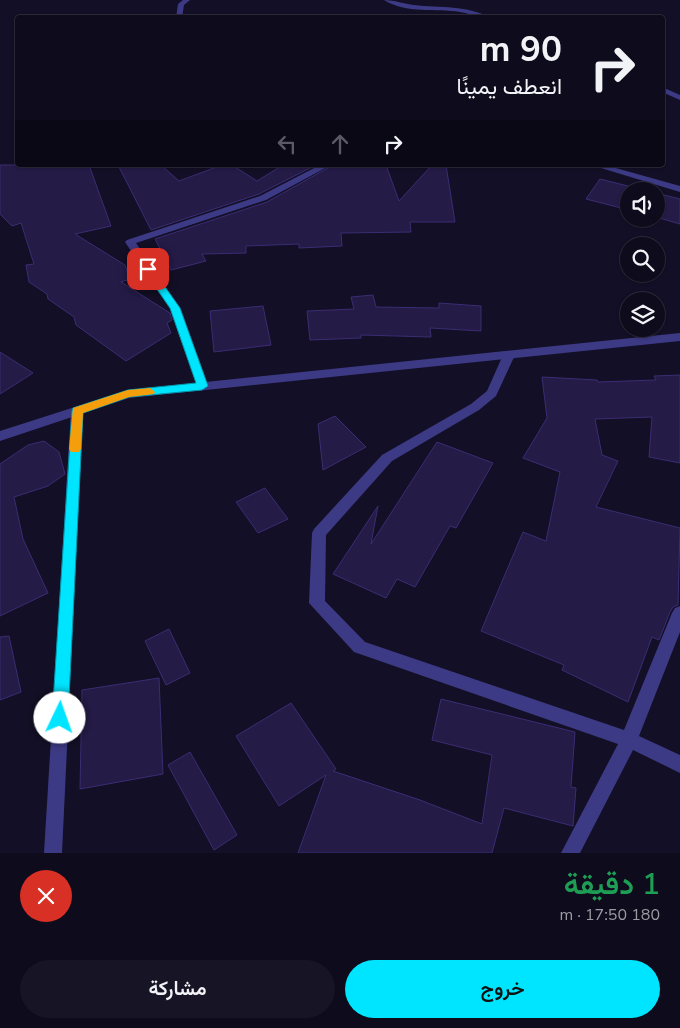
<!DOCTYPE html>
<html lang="ar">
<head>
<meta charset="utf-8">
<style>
	body { margin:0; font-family:"Nunito Sans",Vazirmatn,sans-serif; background:#171425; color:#f1f3f6; direction:rtl; height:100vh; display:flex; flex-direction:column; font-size:19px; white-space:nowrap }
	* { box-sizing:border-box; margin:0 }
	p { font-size:16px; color:#9b9ba3 }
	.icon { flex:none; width:28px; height:28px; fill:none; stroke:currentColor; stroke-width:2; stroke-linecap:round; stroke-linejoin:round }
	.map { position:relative; height:853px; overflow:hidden; direction:ltr }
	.panel { display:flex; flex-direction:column; background:#0e0b1c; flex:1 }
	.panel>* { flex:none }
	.guide { position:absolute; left:15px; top:15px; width:650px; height:152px; border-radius:5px; box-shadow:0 1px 4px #0004,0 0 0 1px #2e2b3b; direction:rtl; background:#0e0b1c; color:#f1f3f6; overflow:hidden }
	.buttons { position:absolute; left:620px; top:182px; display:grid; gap:10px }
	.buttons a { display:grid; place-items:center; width:45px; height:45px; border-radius:50%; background:#0e0b1c; box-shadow:0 1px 4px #0004,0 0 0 1px #2e2b3b; font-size:25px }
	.pin { position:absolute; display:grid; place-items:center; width:42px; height:42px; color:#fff; margin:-21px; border-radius:10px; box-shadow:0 2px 8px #0006 }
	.me { position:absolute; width:55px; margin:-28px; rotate:3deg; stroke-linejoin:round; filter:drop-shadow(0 0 4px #0008) }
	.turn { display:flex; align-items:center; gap:18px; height:105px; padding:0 20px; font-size:22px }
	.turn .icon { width:65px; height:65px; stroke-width:2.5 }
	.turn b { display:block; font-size:35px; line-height:42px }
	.lanes { display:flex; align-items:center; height:48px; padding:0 20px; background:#0003; justify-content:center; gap:25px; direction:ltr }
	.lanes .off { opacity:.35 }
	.round { display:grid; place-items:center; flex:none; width:52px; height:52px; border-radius:26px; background:#171425 }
	.head { display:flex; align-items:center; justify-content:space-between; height:85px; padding:0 20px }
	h1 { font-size:30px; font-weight:600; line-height:38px; color:#1e9e55 }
	.action { display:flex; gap:10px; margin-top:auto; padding:10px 20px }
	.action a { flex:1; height:58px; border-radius:30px; background:#00e5ff; color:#111; font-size:20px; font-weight:600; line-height:58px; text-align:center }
	.action a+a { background:#171425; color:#f1f3f6 }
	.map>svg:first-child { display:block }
	.building { fill:#241b47; stroke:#3b2d73 }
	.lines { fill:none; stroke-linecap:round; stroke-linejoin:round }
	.minor { fill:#3d3a85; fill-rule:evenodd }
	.tertiary { fill:#3d3a85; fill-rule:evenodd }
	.route { fill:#00e5ff; stroke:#0095a6 }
	.slow { fill:#f59e0b }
</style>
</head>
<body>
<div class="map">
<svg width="680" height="853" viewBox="0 0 680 853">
	<rect width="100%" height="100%" fill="#130f26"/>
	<g class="building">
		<polygon points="0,165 89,165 111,226 75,234 125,265 130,279 121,282 170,313 172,320 167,323 171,333 126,361 76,325 74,317 48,299 47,294 29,282 26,265 34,264 21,223 12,226 0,214"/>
		<polygon points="118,165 161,165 179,181 222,165 232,165 257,181 283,165 316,165 259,194 151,230"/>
		<polygon points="333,165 386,165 399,201 432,165 446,165 455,222 410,222 411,232 341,233 342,246 299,248 299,244 246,246 246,253 202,254 206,261 171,270 155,239 267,202"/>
		<polygon points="600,179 648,191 629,191 629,210 586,199"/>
		<polygon points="656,193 680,199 680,224 656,217"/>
		<polygon points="373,295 376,307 439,308 439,303 481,306 481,331 430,328 431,337 361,335 361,338 310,340 307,311 354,309 351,297"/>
		<polygon points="263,306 271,345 214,352 210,311"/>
		<polygon points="0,352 33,373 0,394"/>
		<polygon points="680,375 680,463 649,457 652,417 595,419 602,455 618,461 596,507 680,528 678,605 673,607 670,612 659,640 652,637 628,702 562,670 564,665 481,631 523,532 546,541 560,472 523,458 547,418 542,377 597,380 598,382 656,380 654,376"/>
		<polygon points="335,416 366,447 323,470 318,424"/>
		<polygon points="44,441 59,452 65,474 48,486 14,497 23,539 48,593 0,616 0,464 28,445"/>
		<polygon points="437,442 493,463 456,528 450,526 415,587 397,579 386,598 333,574 378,506 371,544"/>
		<polygon points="265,488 288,519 258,533 236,502"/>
		<polygon points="169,629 190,673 166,685 145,641"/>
		<polygon points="9,636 21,692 0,700 0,637"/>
		<polygon points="159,678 163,774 80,789 82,690"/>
		<polygon points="441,699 575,732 571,787 576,788 573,826 504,808 492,853 298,853 326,775 279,806 236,736 291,703 336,769 333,771 420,800 482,824 492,755 432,740"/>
		<polygon points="190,752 237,835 214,850 168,765"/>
	</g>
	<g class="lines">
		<g class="minor">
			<polygon points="183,0 190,0 184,5 182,18 176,18 178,4"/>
			<path d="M 384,0 C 395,0 404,4 414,5 C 440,8 467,5 491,18 C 480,18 471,14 460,12 C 436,8 406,14 384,0 Z"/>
			<polygon points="662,87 680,95 680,100 662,92"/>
			<polygon points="320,165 331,165 266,200 136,243 180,309 208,386 202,390 198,389 170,309 125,242 127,240 260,196"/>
			<polygon points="591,165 605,165 680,186 680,192"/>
			<polygon points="509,351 515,355 496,396 479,410 392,461 326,535 325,601 365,642 624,730 672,613 675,608 680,606 680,632 639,736 680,755 680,773 633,750 580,853 561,853 618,744 354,652 309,603 312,533 314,529 382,455 471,404 487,391 503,355"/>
			<polygon points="77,407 83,411 62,853 44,853 71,411"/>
		</g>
		<polygon class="tertiary" points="680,333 680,341 129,398 0,441 0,431 128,390"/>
	</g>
	<polygon class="route" points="148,266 151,267 180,308 208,386 202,390 129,397 83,413 68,718 65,723 60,726 55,723 52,718 72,411 73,408 128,390 196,383 170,308 143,269"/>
	<polygon class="slow" points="150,388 155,392 154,394 129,397 83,413 81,449 79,452 71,452 69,449 73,408 128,390"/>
</svg>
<div class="buttons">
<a><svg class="icon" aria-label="sound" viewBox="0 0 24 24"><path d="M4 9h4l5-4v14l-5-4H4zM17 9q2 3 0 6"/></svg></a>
<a><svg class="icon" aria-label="search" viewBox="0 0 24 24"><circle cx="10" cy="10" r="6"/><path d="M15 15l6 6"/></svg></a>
<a><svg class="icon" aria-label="layers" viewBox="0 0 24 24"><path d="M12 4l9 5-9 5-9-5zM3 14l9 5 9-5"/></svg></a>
</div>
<div class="pin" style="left:148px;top:269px;background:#d93025"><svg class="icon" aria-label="arrive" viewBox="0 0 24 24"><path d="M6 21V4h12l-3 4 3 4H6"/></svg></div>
<svg class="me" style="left:60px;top:718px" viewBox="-20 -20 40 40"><circle r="19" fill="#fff"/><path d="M0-13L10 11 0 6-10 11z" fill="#00e5ff"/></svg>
<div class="guide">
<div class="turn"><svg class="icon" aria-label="right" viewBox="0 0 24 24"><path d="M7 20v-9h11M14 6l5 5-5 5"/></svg><div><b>90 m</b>انعطف يمينًا</div></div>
<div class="lanes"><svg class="icon off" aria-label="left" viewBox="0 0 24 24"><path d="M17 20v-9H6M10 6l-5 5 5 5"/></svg><svg class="icon off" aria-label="ahead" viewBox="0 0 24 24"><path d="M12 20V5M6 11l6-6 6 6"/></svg><svg class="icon" aria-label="right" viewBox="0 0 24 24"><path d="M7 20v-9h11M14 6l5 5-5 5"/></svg></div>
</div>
</div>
<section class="panel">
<div class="head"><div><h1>1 دقيقة</h1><p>180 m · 17:50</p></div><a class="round" style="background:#d93025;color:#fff"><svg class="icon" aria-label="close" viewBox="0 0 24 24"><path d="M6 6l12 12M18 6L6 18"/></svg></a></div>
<div class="action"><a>خروج</a><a>مشاركة</a></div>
</section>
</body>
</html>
